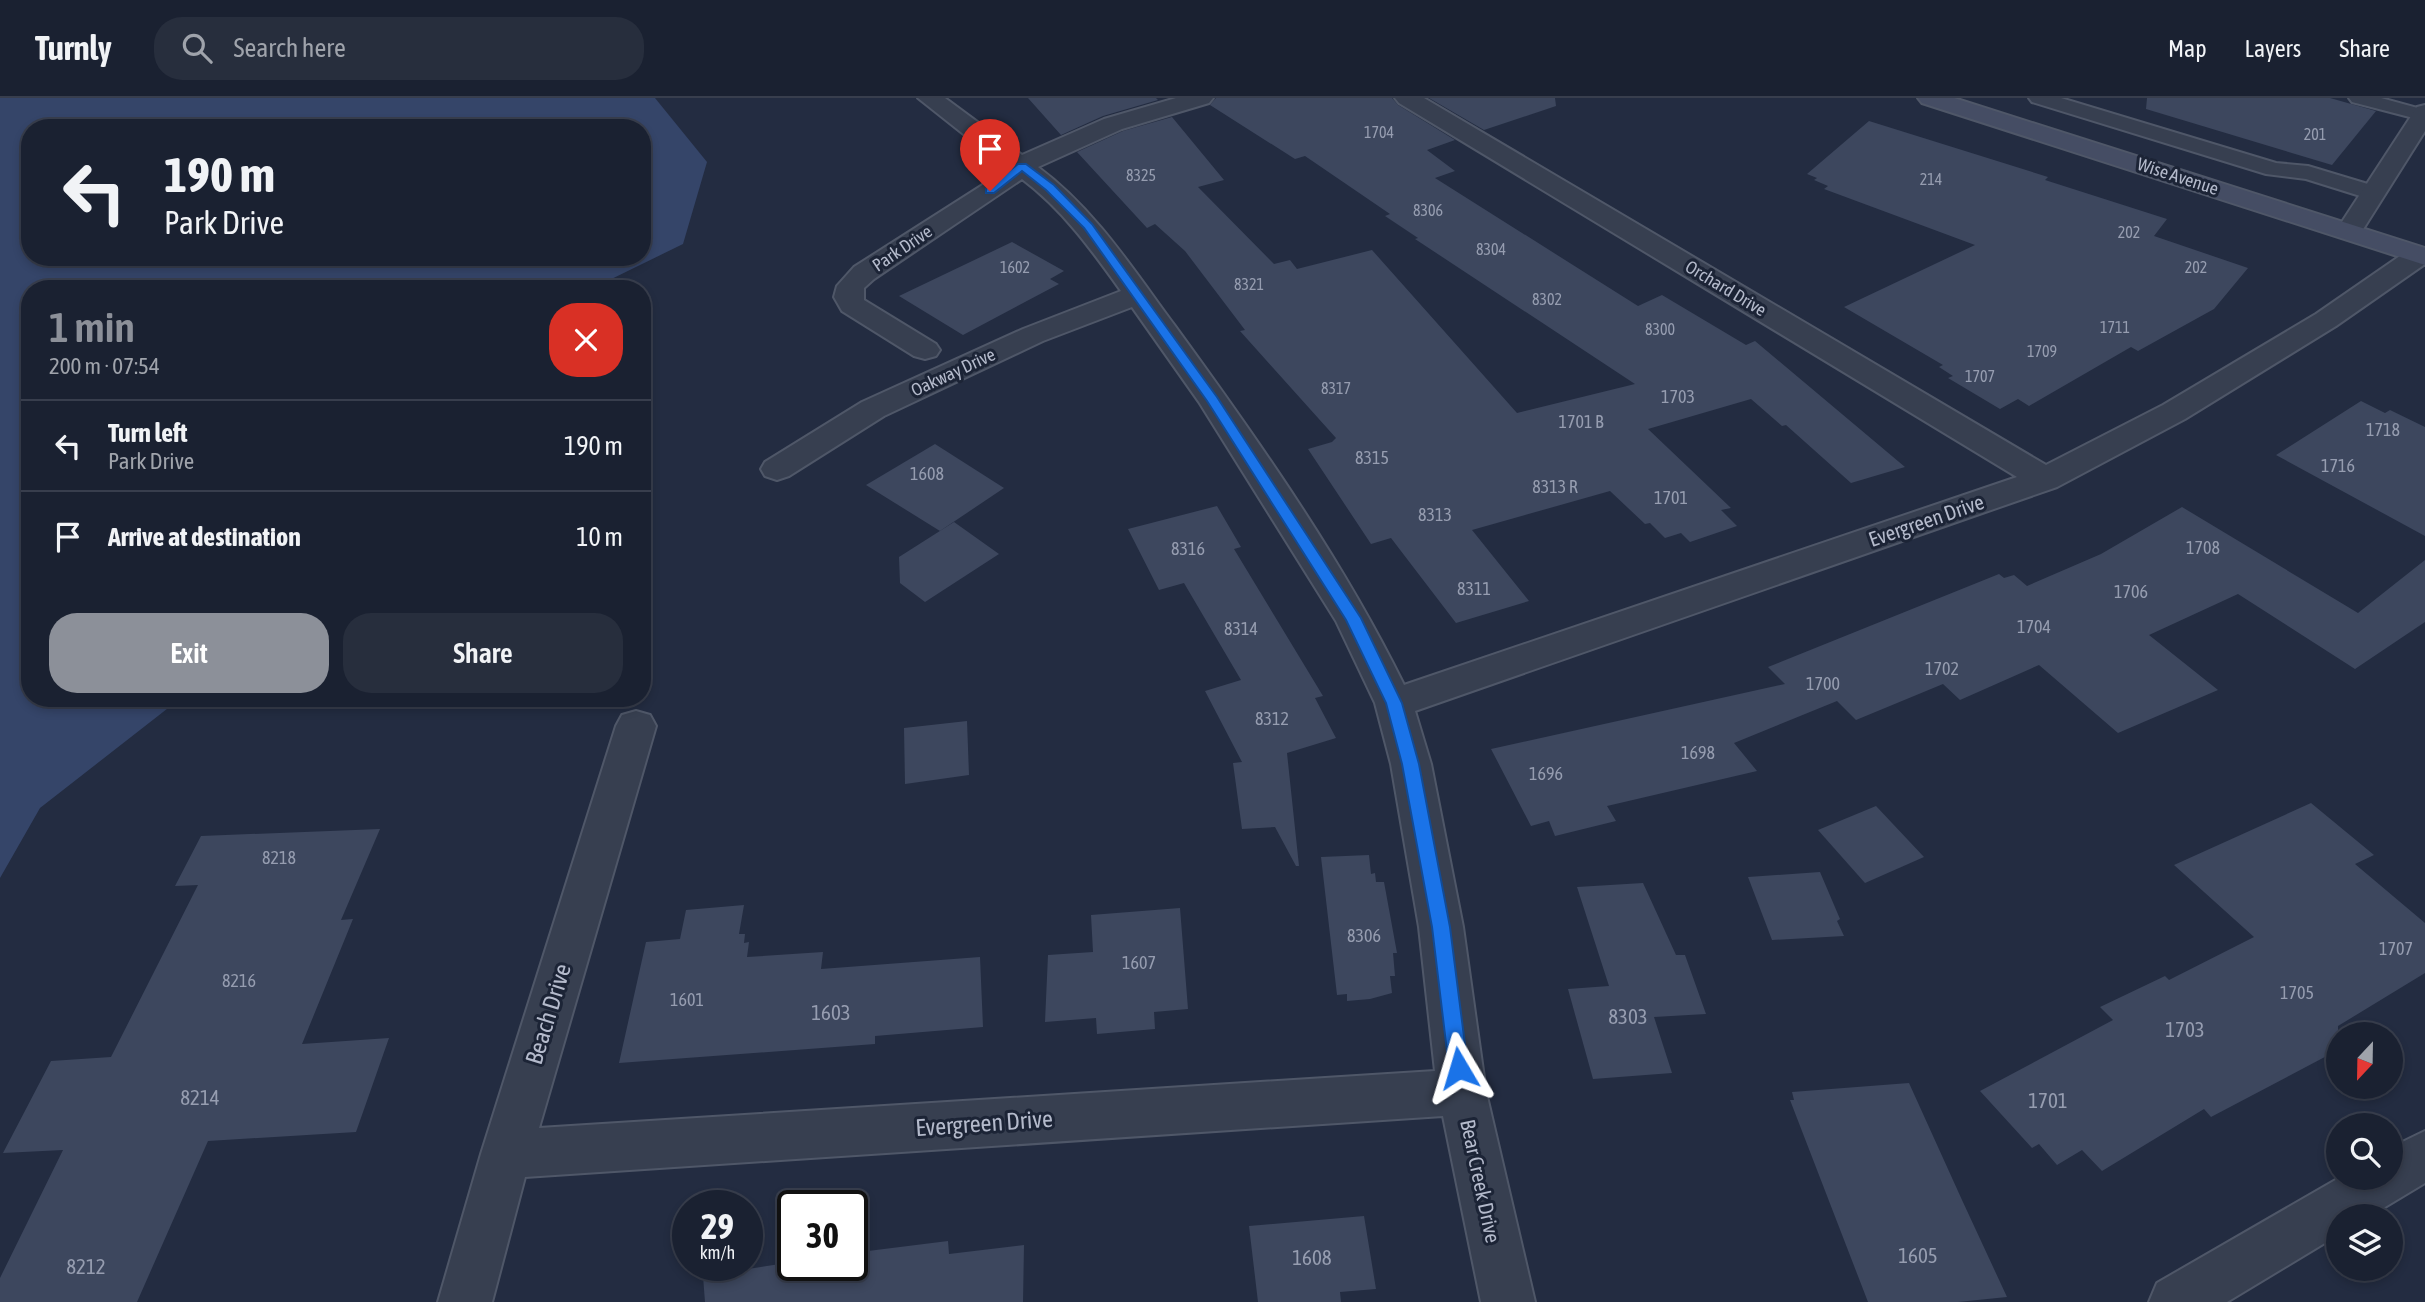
<!DOCTYPE html>
<html lang="en">
<head>
<meta charset="utf-8">
<style>
	body { margin:0; font-family:"Asap Condensed",sans-serif; background:#272e3d; color:#f1f3f6; height:100vh; display:flex; flex-direction:column; font-size:26px; white-space:nowrap }
	* { box-sizing:border-box; margin:0 }
	p { font-size:23px; color:#9fa3ab }
	.icon { flex:none; width:38px; height:38px; fill:none; stroke:currentColor; stroke-width:2; stroke-linecap:round; stroke-linejoin:round }
	.map { position:relative; flex:1; overflow:hidden }
	.side { position:absolute; left:21px; top:182px; width:630px; height:427px; display:flex; flex-direction:column; background:#1a2131; border-radius:28px; box-shadow:0 4px 10px #0003,0 0 0 2px #383e4d }
	.side>* { flex:none }
	.hud { position:absolute; left:21px; top:21px; width:630px; height:147px; border-radius:28px; box-shadow:0 4px 10px #0003,0 0 0 2px #383e4d; background:#1a2131; color:#f1f3f6; overflow:hidden }
	.needle { width:46px; rotate:202deg }
	.controls { position:absolute; left:2326px; top:924px; display:grid; gap:14px }
	.controls a { display:grid; place-items:center; width:77px; height:77px; border-radius:50%; background:#1a2131; box-shadow:0 4px 10px #0003,0 0 0 2px #383e4d; font-size:35px }
	.speed { position:absolute; left:672px; top:1092px; display:flex; gap:14px; font-size:35px; font-weight:700; text-align:center }
	.speed>* { display:grid; place-content:center; width:91px; height:91px; border-radius:50%; background:#1a2131; box-shadow:0 4px 10px #0003,0 0 0 2px #383e4d; line-height:1 }
	.speed small { font-size:18px; font-weight:400 }
	.speed .limit { border:4px solid #111; border-radius:10px; background:#fff; color:#111 }
	.pin { position:absolute; display:grid; place-items:center; width:60px; height:60px; color:#fff; margin:-72px -30px; border-radius:50% 50% 50% 0; rotate:-45deg; box-shadow:0 0 7px #0007 }
	.pin .icon { rotate:45deg }
	.me { position:absolute; width:77px; margin:-38px; rotate:353deg; stroke-linejoin:round; filter:drop-shadow(0 0 5px #0008) }
	.turn { display:flex; align-items:center; gap:24px; height:147px; padding:0 28px; font-size:32px }
	.turn .icon { width:91px; height:91px; stroke-width:2.5 }
	.turn b { display:block; font-size:49px; line-height:60px }
	.round { display:grid; place-items:center; flex:none; width:74px; height:74px; border-radius:28px; background:#272e3d }
	.headline { display:flex; align-items:center; justify-content:space-between; height:119px; padding:0 28px }
	h1 { font-size:42px; font-weight:600; line-height:52px; color:#8c9099 }
	.cta { display:flex; gap:14px; margin-top:auto; padding:14px 28px }
	.cta a { flex:1; height:80px; border-radius:28px; background:#8c9099; color:#fff; font-size:28px; font-weight:600; line-height:80px; text-align:center }
	.cta a+a { background:#272e3d; color:#f1f3f6 }
	ul { padding:0; list-style:none }
	li { display:flex; align-items:center; gap:21px; height:91px; padding:0 28px; border-top:2px solid #383e4d }
	li div { flex:1 }
	li b { display:block; font-size:26px }
	li em { font-style:normal }
	header { display:flex; align-items:center; gap:42px; box-sizing:border-box; height:98px; padding:0 35px; background:#1a2131; border-bottom:2px solid #383e4d }
	header strong { font-size:33px }
	nav { display:flex; gap:38px; margin-inline-start:auto; font-size:24px }
	.search { width:490px; height:63px; background:#272e3d; display:flex; align-items:center; gap:18px; box-sizing:border-box; padding:0 24px; border-radius:28px; color:#9fa3ab; font-size:26px }
	.map>svg:first-child { display:block }
	.water { fill:#354569; fill-rule:evenodd }
	.building { fill:#3d475e }
	.lines { fill:none; stroke-linecap:round; stroke-linejoin:round }
	.lane-casing { stroke:#4f5768; stroke-width:4 }
	.street-casing { stroke:#4f5768; stroke-width:4 }
	.secondary-casing { stroke:#4f5768; stroke-width:4 }
	.lane { fill:#373f50; fill-rule:evenodd }
	.street { fill:#373f50; fill-rule:evenodd }
	.secondary { fill:#454d64; fill-rule:evenodd }
	.route { fill:#1a73e8; stroke:#114b97; stroke-width:2 }
	.labels { text-anchor:middle; dominant-baseline:central; stroke-width:6; stroke-linejoin:round; paint-order:stroke }
	.far-number-label { font-size:16px; fill:#969db0 }
	.far-street-label { font-size:18px; fill:#b4bacb; stroke:#1c2436 }
	.number-label { font-size:18px; fill:#969db0 }
	.street-label { font-size:21px; fill:#b4bacb; stroke:#1c2436 }
	.near-number-label { font-size:21px; fill:#969db0 }
	.near-street-label { font-size:24px; fill:#b4bacb; stroke:#1c2436 }
</style>
</head>
<body>
<header>
<strong>Turnly</strong>
<div class="search"><svg class="icon" aria-label="search" viewBox="0 0 24 24"><circle cx="10" cy="10" r="6"/><path d="M15 15l6 6"/></svg>Search here</div>
<nav><a>Map</a><a>Layers</a><a>Share</a></nav>
</header>
<div class="map">
<svg width="2425" height="1204" viewBox="0 0 2425 1204">
	<rect width="100%" height="100%" fill="#232c41"/>
	<path class="water" d="M 0,0 L 655,0 L 707,64 L 683,146 L 591,191 L 30,191 L 30,600 L 181,600 L 40,710 L 0,780 ZM 30,30 L 642,30 L 642,159 L 30,159 Z"/>
	<g class="building">
		<polygon points="1028,0 1156,0 1158,2 1103,18 1061,37"/>
		<polygon points="1216,0 1392,0 1398,7 1455,42 1427,52 1455,73 1435,80 1638,208 1662,197 1746,247 1755,243 1905,369 1851,385 1786,327 1782,328 1751,301 1648,331 1731,410 1721,412 1737,428 1690,444 1681,435 1665,440 1650,425 1645,426 1610,393 1472,432 1529,503 1456,525 1391,440 1371,446 1308,351 1332,344 1336,340 1240,233 1245,232 1185,153 1155,126 1147,130 1077,54 1123,33 1172,19 1224,82 1198,89 1274,166 1290,162 1297,171 1372,152 1517,315 1635,286 1415,141 1418,140 1385,118 1390,116 1305,58 1295,61 1210,7"/>
		<polygon points="1429,0 1555,0 1556,8 1484,32"/>
		<polygon points="2147,0 2330,0 2376,13 2332,67 2146,11"/>
		<polygon points="1869,23 2048,79 2045,82 2167,121 2154,138 2248,170 2214,211 2138,253 2131,249 2029,308 2018,301 2000,311 1948,280 1953,278 1939,269 1943,267 1844,209 1975,147 1824,91 1828,88 1814,82 1817,80 1807,76"/>
		<polygon points="1012,144 1064,173 1050,181 1059,186 963,237 899,198"/>
		<polygon points="2361,303 2385,315 2390,312 2425,329 2425,438 2276,357"/>
		<polygon points="935,346 1004,390 940,433 866,387"/>
		<polygon points="1217,408 1241,449 1234,451 1323,598 1315,600 1336,640 1287,655 1299,768 1296,768 1275,729 1242,731 1233,665 1242,664 1205,593 1241,582 1184,485 1159,492 1128,431"/>
		<polygon points="2182,409 2358,515 2425,462 2425,524 2355,571 2238,496 2149,537 2218,592 2118,635 2039,567 1960,602 1943,586 1856,622 1837,603 1734,645 1757,673 1607,708 1616,723 1555,738 1549,723 1531,728 1491,651 1785,586 1768,569 1999,476 2004,480 2014,477 2027,488 2101,456"/>
		<polygon points="954,424 999,456 925,504 900,485 899,459"/>
		<polygon points="967,623 969,677 905,686 904,630"/>
		<polygon points="2311,705 2374,757 2355,766 2425,825 2425,875 2338,928 2338,952 2211,1019 2204,1011 2102,1073 2082,1052 2057,1067 2039,1046 2032,1050 1980,993 2113,922 2100,909 2165,878 2169,882 2254,839 2174,767"/>
		<polygon points="1876,708 1924,759 1865,785 1818,732"/>
		<polygon points="380,731 341,822 353,821 302,946 389,940 356,1034 208,1043 137,1204 0,1204 0,1180 63,1052 3,1055 51,963 111,959 198,787 175,788 201,738"/>
		<polygon points="1369,757 1371,776 1375,775 1376,784 1384,784 1397,855 1393,855 1395,878 1390,878 1392,895 1370,901 1347,903 1347,896 1337,897 1321,759"/>
		<polygon points="1820,774 1840,821 1837,823 1844,838 1772,842 1748,779"/>
		<polygon points="1643,785 1676,857 1685,857 1706,916 1654,919 1672,975 1593,981 1568,891 1609,888 1577,789"/>
		<polygon points="744,807 739,836 745,836 744,845 749,844 747,859 823,854 821,871 980,859 983,929 875,938 875,946 619,965 646,844 680,841 686,812"/>
		<polygon points="1180,810 1188,911 1154,914 1155,931 1097,936 1096,920 1045,924 1048,857 1093,854 1091,817"/>
		<polygon points="1909,985 1962,1102 2007,1199 1958,1204 1868,1204 1790,1002 1794,1002 1792,994"/>
		<polygon points="1364,1118 1376,1191 1340,1194 1341,1204 1258,1204 1249,1128"/>
		<polygon points="948,1143 949,1156 1024,1147 1023,1204 705,1204 703,1178 793,1164 793,1167 852,1167 852,1155"/>
	</g>
	<g class="lines">
		<defs>
			<g id="lane">
				<polygon points="2029,0 2061,0 2276,65 2308,68 2381,90 2384,95 2381,100 2373,102 2306,81 2266,76 2032,4"/>
				<polygon points="2349,0 2381,0 2425,12 2425,23 2352,4"/>
			</g>
			<g id="street">
				<path d="M 918,0 L 945,0 L 1022,57 L 1104,21 L 1176,0 L 1213,0 L 1209,5 L 1122,31 L 1038,69 C 1096,112 1134,173 1175,228 C 1258,342 1342,461 1404,587 L 2017,379 L 1399,5 L 1395,0 L 1424,0 L 2046,367 L 2163,307 L 2316,216 L 2410,151 L 2425,150 L 2425,166 L 2336,228 L 2185,321 L 2057,389 L 1415,613 L 1431,666 L 1463,829 L 1486,994 L 1535,1204 L 1481,1204 L 1443,1018 L 525,1079 L 492,1204 L 438,1204 L 481,1056 L 616,628 L 622,617 L 636,613 L 650,617 L 656,628 L 539,1030 L 1435,973 L 1419,829 L 1391,666 L 1375,605 L 1336,523 L 1199,304 L 1132,209 L 1043,243 L 884,318 L 789,378 L 777,382 L 765,378 L 761,371 L 765,364 L 862,304 L 1023,231 L 1121,193 C 1091,151 1063,112 1022,81 L 874,181 L 864,190 L 864,202 L 936,246 L 940,252 L 936,258 L 925,261 L 914,258 L 842,213 L 834,199 L 837,188 L 854,169 L 981,88 L 1005,69 Z"/>
				<polygon points="2425,7 2425,33 2362,133 2358,139 2349,141 2340,139 2336,133 2417,9"/>
				<polygon points="2425,1033 2425,1085 2370,1118 2338,1118 2338,1137 2227,1204 2149,1204 2157,1185 2339,1080 2390,1080 2390,1050"/>
			</g>
			<polygon id="secondary" points="1918,0 1954,0 2425,150 2425,167 1922,5"/>
		</defs>
		<use href="#lane" class="lane-casing"/>
		<use href="#street" class="street-casing"/>
		<use href="#secondary" class="secondary-casing"/>
		<use href="#lane" class="lane"/>
		<use href="#street" class="street"/>
		<use href="#secondary" class="secondary"/>
	</g>
	<polygon class="route" points="1018,66 1026,66 1054,87 1092,126 1217,299 1361,520 1402,605 1419,666 1450,829 1468,970 1466,976 1459,979 1452,976 1449,970 1432,829 1402,666 1386,605 1346,522 1207,303 1084,130 1046,92 1022,73 994,95 986,95 986,91"/>
	<g class="labels">
		<g class="far-number-label">
			<text x="1379" y="34">1704</text>
			<text x="2315" y="36">201</text>
			<text x="1141" y="77">8325</text>
			<text x="1931" y="81">214</text>
			<text x="1428" y="112">8306</text>
			<text x="2129" y="134">202</text>
			<text x="1491" y="151">8304</text>
			<text x="1015" y="169">1602</text>
			<text x="2196" y="169">202</text>
			<text x="1249" y="186">8321</text>
			<text x="1547" y="201">8302</text>
			<text x="2115" y="229">1711</text>
			<text x="1660" y="231">8300</text>
			<text x="2042" y="253">1709</text>
			<text x="1980" y="278">1707</text>
			<text x="1336" y="290">8317</text>
		</g>
		<g class="far-street-label">
			<text transform="translate(2178 78) rotate(18)">Wise Avenue</text>
			<text transform="translate(902 150) rotate(-34)">Park Drive</text>
			<text transform="translate(1726 190) rotate(31)">Orchard Drive</text>
			<text transform="translate(953 274) rotate(-25)">Oakway Drive</text>
		</g>
		<g class="number-label">
			<text x="1678" y="298">1703</text>
			<text x="1581" y="323">1701 B</text>
			<text x="2383" y="331">1718</text>
			<text x="1372" y="359">8315</text>
			<text x="2338" y="367">1716</text>
			<text x="927" y="375">1608</text>
			<text x="1555" y="388">8313 R</text>
			<text x="1671" y="399">1701</text>
			<text x="1435" y="416">8313</text>
			<text x="2203" y="449">1708</text>
			<text x="1188" y="450">8316</text>
			<text x="1474" y="490">8311</text>
			<text x="2131" y="493">1706</text>
			<text x="2034" y="528">1704</text>
			<text x="1241" y="530">8314</text>
			<text x="1942" y="570">1702</text>
			<text x="1823" y="585">1700</text>
			<text x="1272" y="620">8312</text>
			<text x="1698" y="654">1698</text>
			<text x="1546" y="675">1696</text>
			<text x="279" y="759">8218</text>
			<text x="1364" y="837">8306</text>
			<text x="2396" y="850">1707</text>
			<text x="1139" y="864">1607</text>
			<text x="239" y="882">8216</text>
			<text x="2297" y="894">1705</text>
			<text x="687" y="901">1601</text>
		</g>
		<g class="street-label">
			<text transform="translate(1926 422) rotate(-19)">Evergreen Drive</text>
			<text transform="translate(1481 1083) rotate(78)">Bear Creek Drive</text>
		</g>
		<g class="near-number-label">
			<text x="831" y="914">1603</text>
			<text x="1628" y="918">8303</text>
			<text x="2185" y="931">1703</text>
			<text x="200" y="999">8214</text>
			<text x="2048" y="1002">1701</text>
			<text x="1918" y="1157">1605</text>
			<text x="1312" y="1159">1608</text>
			<text x="86" y="1168">8212</text>
		</g>
		<g class="near-street-label">
			<text transform="translate(548 916) rotate(-73)">Beach Drive</text>
			<text transform="translate(984 1025) rotate(-4)">Evergreen Drive</text>
		</g>
	</g>
</svg>
<div class="controls">
<a><svg class="needle" viewBox="-14 -14 28 28"><path d="M0-13l5 13h-10z" fill="#e53935"/><path d="M0 13l5-13h-10z" fill="#9fa3ab"/></svg></a>
<a><svg class="icon" aria-label="search" viewBox="0 0 24 24"><circle cx="10" cy="10" r="6"/><path d="M15 15l6 6"/></svg></a>
<a><svg class="icon" aria-label="layers" viewBox="0 0 24 24"><path d="M12 4l9 5-9 5-9-5zM3 14l9 5 9-5"/></svg></a>
</div>
<div class="speed"><div>29<small>km/h</small></div><div class="limit">30</div></div>
<div class="pin" style="left:990px;top:93px;background:#d93025"><svg class="icon" aria-label="arrive" viewBox="0 0 24 24"><path d="M6 21V4h12l-3 4 3 4H6"/></svg></div>
<svg class="me" style="left:1459px;top:970px" viewBox="-20 -20 40 40"><path d="M0-17L14 15 0 8-14 15z" fill="#1a73e8" stroke="#fff" stroke-width="4"/></svg>
<div class="hud">
<div class="turn"><svg class="icon" aria-label="left" viewBox="0 0 24 24"><path d="M17 20v-9H6M10 6l-5 5 5 5"/></svg><div><b>190 m</b>Park Drive</div></div>
</div>
<section class="side">
<div class="headline"><div><h1>1 min</h1><p>200 m · 07:54</p></div><a class="round" style="background:#d93025;color:#fff"><svg class="icon" aria-label="close" viewBox="0 0 24 24"><path d="M6 6l12 12M18 6L6 18"/></svg></a></div>
<ul>
<li><svg class="icon" aria-label="left" viewBox="0 0 24 24"><path d="M17 20v-9H6M10 6l-5 5 5 5"/></svg><div><b>Turn left</b><p>Park Drive</p></div><em>190 m</em></li>
<li><svg class="icon" aria-label="arrive" viewBox="0 0 24 24"><path d="M6 21V4h12l-3 4 3 4H6"/></svg><div><b>Arrive at destination</b></div><em>10 m</em></li>
</ul>
<div class="cta"><a>Exit</a><a>Share</a></div>
</section>
</div>
</body>
</html>
